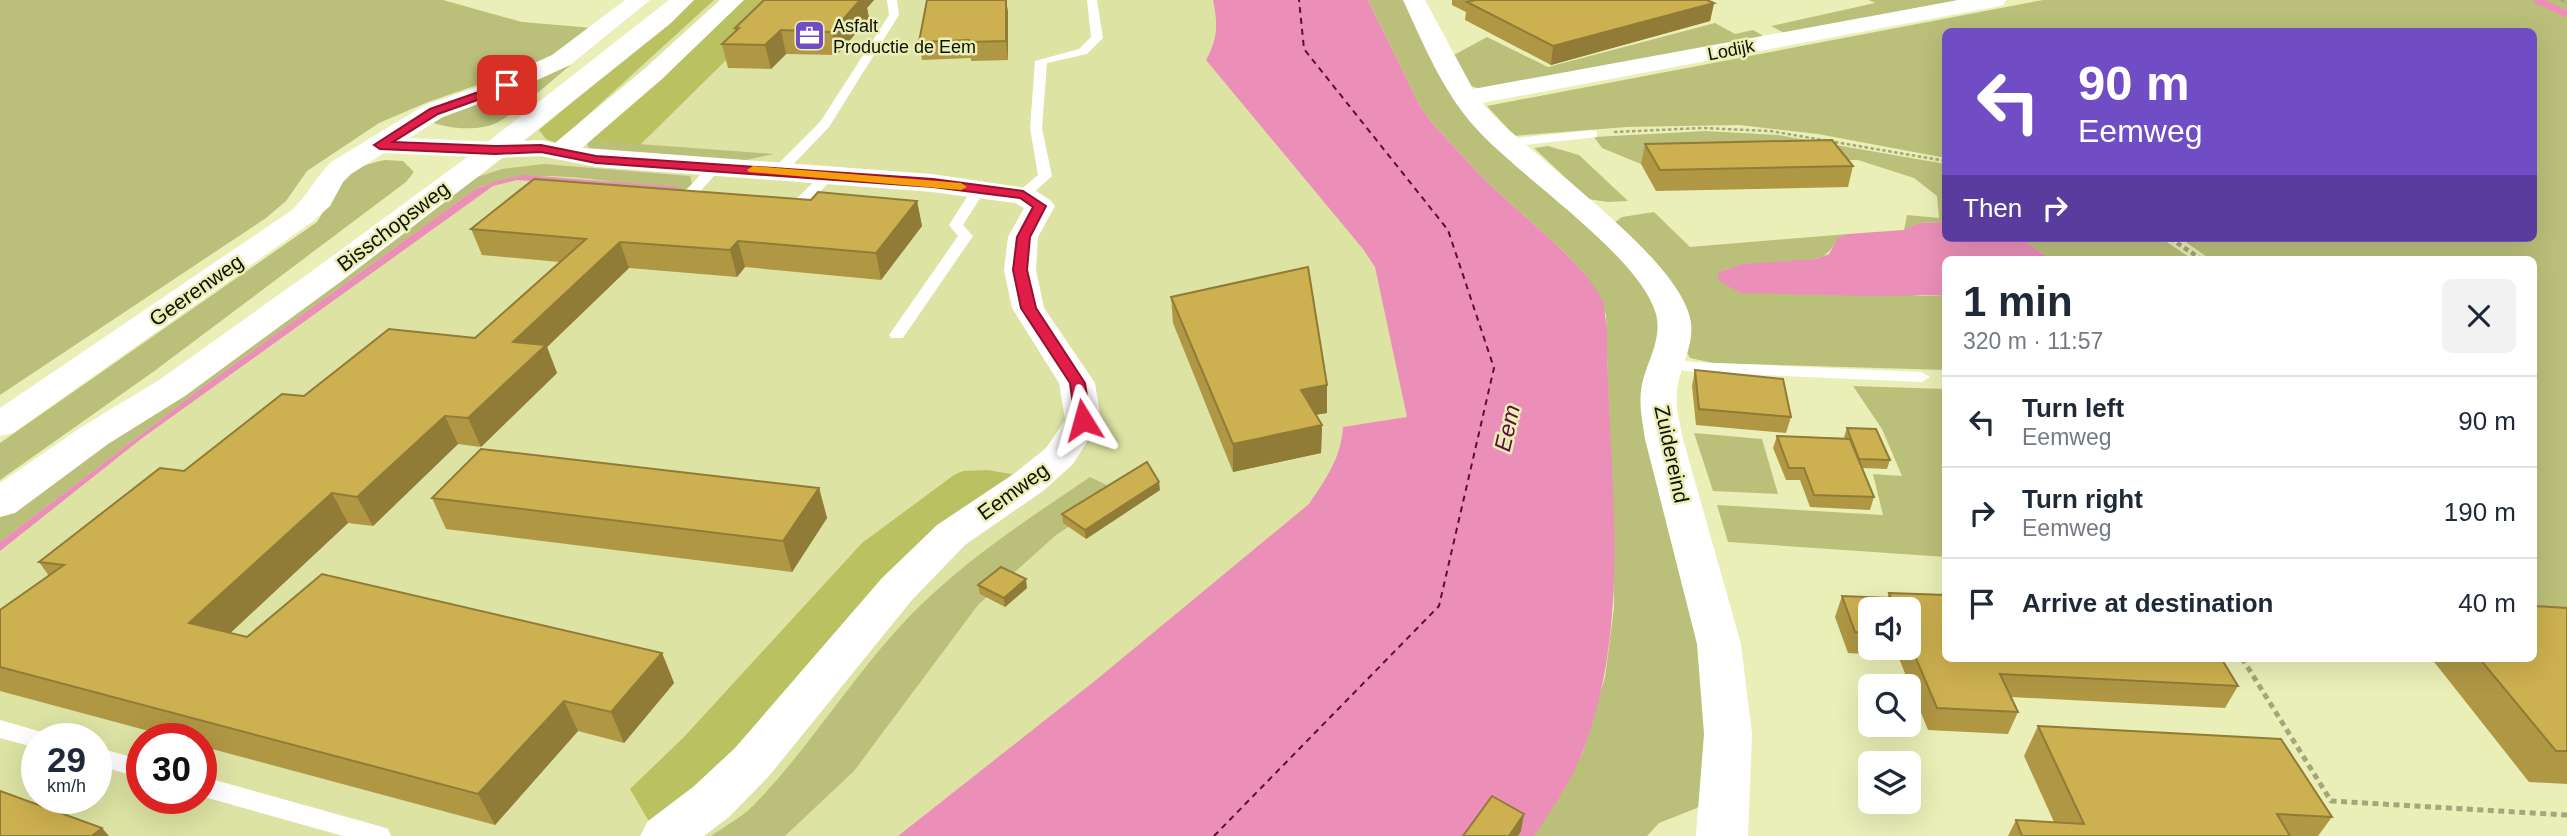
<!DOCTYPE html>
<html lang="en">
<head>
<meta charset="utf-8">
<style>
	body { margin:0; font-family:Helvetica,sans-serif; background:#f2f2f3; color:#1f2937; height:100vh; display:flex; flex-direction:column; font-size:26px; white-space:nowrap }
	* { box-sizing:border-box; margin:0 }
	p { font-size:23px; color:#747a83 }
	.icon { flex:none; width:38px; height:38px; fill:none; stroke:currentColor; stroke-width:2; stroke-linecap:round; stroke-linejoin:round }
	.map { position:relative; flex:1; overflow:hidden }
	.panel { position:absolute; left:1942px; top:256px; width:595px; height:406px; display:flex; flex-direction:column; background:#fff; border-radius:10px; box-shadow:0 7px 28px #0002 }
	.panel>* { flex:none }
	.top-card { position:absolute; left:1942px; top:28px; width:595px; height:214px; border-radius:10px; box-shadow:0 7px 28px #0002; background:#704cc5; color:#fff; overflow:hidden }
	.buttons { position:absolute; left:1858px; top:597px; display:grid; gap:14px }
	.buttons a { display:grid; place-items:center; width:63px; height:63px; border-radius:10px; background:#fff; box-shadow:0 7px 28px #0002; font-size:35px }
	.speed { position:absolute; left:21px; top:723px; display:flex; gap:14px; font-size:35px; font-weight:700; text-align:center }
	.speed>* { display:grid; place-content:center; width:91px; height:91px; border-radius:50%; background:#fff; box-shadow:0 7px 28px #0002; line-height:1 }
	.speed small { font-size:18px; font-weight:400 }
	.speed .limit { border:10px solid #d22; background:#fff; color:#111 }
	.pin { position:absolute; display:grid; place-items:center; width:60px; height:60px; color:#fff; margin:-30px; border-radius:14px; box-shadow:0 4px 10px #0006 }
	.me { position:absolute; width:77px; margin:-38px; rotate:352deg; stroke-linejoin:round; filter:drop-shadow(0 0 5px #0008) }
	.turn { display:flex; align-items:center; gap:24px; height:147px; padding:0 21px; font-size:32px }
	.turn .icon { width:91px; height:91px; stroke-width:2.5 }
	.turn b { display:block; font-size:49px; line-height:60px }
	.then { display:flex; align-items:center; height:66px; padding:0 21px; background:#0003; gap:14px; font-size:26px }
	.round { display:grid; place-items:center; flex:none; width:74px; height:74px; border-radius:10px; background:#f2f2f3 }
	.head { display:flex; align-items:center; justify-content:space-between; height:119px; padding:0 21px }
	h1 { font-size:42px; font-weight:800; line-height:52px }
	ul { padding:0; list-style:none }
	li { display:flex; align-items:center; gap:21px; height:91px; padding:0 21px; border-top:2px solid #e0e1e3 }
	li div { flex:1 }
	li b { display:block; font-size:26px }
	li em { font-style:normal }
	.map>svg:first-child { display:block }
	.built { fill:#dde3a3; fill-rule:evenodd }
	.green { fill:#bac079 }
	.forest { fill:#bac160 }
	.water { fill:#eb8fb8 }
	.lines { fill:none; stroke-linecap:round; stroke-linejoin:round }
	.stream { stroke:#eb8fb8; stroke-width:7 }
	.ferry { stroke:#5e0c3a; stroke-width:2; stroke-dasharray:6 5; stroke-linecap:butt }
	.path-far2 { stroke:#a3a77c; stroke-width:2.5; stroke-dasharray:3.5 2.5; stroke-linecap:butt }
	.path-far1 { stroke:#a3a77c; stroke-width:4.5; stroke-dasharray:5 3.5; stroke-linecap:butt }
	.path { stroke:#a3a77c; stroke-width:5; stroke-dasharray:6 4.5; stroke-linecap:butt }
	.lane { fill:#fff; fill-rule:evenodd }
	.street { fill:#fff; fill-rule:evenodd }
	.secondary { fill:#fff; fill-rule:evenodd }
	.wall { fill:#b09744; fill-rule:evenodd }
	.shaded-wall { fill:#907b37 }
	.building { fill:#cdb04f; stroke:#907b37; stroke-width:2 }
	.route { fill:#e11d48; stroke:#92132f; stroke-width:2 }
	.slow { fill:#f59e0b }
	.labels { text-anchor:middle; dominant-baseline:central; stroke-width:5; stroke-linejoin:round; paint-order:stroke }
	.far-poi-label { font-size:18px; fill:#111201; stroke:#eaefb7; text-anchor:start }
	.far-street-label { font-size:18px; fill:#111201; stroke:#eaefb7 }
	.street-label { font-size:21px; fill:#111201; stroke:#eaefb7 }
	.water-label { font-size:23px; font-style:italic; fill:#5e0c3a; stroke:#eaefb7 }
</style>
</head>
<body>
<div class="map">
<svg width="2567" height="836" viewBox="0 0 2567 836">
	<rect width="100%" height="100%" fill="#eaefb7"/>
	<path class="built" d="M 694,0 L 1216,0 L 1410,288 L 1443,442 L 1049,836 L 0,836 L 0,535 ZM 37,738 L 96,738 L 96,798 L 37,798 ZM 142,738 L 201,738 L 201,798 L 142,798 Z"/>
	<g class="green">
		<polygon points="0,0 443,0 522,22 593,28 553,59 428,102 379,123 307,171 286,201 266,218 0,395"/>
		<polygon points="1368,0 1407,0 1445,77 1620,252 1656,302 1709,677 1704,799 1697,808 1659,823 1647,836 1534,836 1582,754 1605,677 1614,608 1606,315 1587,276 1561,249 1484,179 1433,124 1420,106"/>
		<polygon points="1869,0 1958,0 1784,33 1771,26 1875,3"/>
		<polygon points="2043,0 2567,0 2567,610 2534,606 2534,259 2210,259 2180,238 2534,238 2534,32 1946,32 1946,158 1818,134 1739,125 1627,127 1512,136 1509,130 1487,106"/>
		<polygon points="1715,23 1735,34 1753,30 1762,35 1763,39 1483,90 1471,86 1454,55 1487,37 1548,67"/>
		<path d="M 571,65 C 547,84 524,107 498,122 C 481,132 446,129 429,121 L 464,102 Z"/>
		<polygon points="1706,131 1778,135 1946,164 1946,222 1919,223 1904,230 1907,215 1939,218 1937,196 1914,178 1858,160 1641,164 1602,148 1594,137"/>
		<polygon points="585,140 774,154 746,160 589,148"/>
		<polygon points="1548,146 1579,155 1628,201 1608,202 1588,199 1534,148"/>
		<path d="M 385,160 L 403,161 L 414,172 L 406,182 L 153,372 L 0,480 L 0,443 L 317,222 C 325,211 328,198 335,186 C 346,170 367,164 385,160 Z"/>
		<path d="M 544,164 L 690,176 L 692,184 L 682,192 C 620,184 531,162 474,190 L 207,384 L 0,542 L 0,517 L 474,178 L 502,169 Z"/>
		<path d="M 1654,212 L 1690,247 L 1848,234 C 1834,240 1833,253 1819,258 C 1787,268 1752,257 1720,272 L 1921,296 L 1946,295 L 1946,370 L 1713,363 L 1690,358 L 1614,223 L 1622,217 Z"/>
		<polygon points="2020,238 2161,238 2192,259 2051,259"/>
		<polygon points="1853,386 1946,389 1946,557 1728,542 1717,505 1883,515 1873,474 1902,476 1882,429"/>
		<polygon points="1694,433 1762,439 1778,494 1713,491"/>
		<path d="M 1090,477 L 1121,492 L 1056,535 L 978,605 L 854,771 L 785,836 L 711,836 C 725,826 742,817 754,805 C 806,751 846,687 895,632 C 952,568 1021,524 1090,477 Z"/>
	</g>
	<g class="forest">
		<polygon points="694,0 714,0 557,143 546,139 539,130"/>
		<polygon points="735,0 787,0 640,145 585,140"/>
		<polygon points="987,470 1018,475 756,737 651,825 630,789 684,737 862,543 954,475 963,471"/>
	</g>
	<g class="water">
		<path d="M 1213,0 L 1368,0 L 1420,106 L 1433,124 L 1484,179 L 1561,249 L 1587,276 L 1603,301 L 1607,329 C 1607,469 1635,619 1582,753 C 1571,782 1551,810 1534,836 L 898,836 L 1096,680 L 1309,504 C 1326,479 1341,458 1343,427 L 1407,417 L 1375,267 L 1363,249 L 1206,60 C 1218,38 1218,24 1213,0 Z"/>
		<polygon points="524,175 680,187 674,191 517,180 493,186 141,439 0,551 0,542 207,384 474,190 496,181"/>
		<polygon points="1946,222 1946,238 2020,238 2051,259 1946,259 1946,295 1869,296 1740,293 1718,280 1719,272 1742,264 1816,259 1829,254 1838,238 1848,234 1903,230 1919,223"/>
	</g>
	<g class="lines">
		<polyline class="stream" points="2537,0 2567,14"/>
		<polyline class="ferry" points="1214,836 1439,606 1494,368 1448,230 1304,49 1299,0"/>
		<g class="path-far2">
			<polyline points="2561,0 2567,3"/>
			<polyline points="1614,132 1702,128 1770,131 1946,161"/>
		</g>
		<polyline class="path-far1" points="2170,238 2201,259"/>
		<polyline class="path" points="2242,658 2331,801 2567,815"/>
		<g class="lane">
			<polygon points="887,0 897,0 899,15 829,127 783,175 773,175 773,169 820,122 889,15"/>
			<polygon points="1087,0 1097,0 1103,38 1087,54 1047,63 1042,128 1052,176 1028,198 1018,198 1018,192 1038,175 1030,128 1035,61 1079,49 1091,37"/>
			<polygon points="1592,130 1597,131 1597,137 1507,147 1501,143 1507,139"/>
			<polygon points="715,163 722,167 696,196 703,197 703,203 681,202 681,196 710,164"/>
			<polygon points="829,171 834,172 834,178 800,211 781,210 781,204 792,203 824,172"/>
			<polygon points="979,185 986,189 963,225 973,236 903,338 891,338 889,335 958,236 949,225 974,186"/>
			<polygon points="1669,358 1693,362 1922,372 1930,377 1922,382 1693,372 1663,367 1661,363 1663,359"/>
			<polygon points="0,720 45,733 48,738 37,738 37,748 0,738"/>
			<polygon points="96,747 142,760 142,778 96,765"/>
			<polygon points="201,776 379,826 388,829 391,836 343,836 201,796"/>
		</g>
		<g class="street">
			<path d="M 625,0 L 650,0 L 570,65 L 516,90 L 443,117 L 409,138 L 495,142 L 541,140 L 555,143 L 644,69 L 720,0 L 744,0 L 662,79 L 582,148 L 932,174 L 1033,189 L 1050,200 L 1055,206 L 1038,237 L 1036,270 L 1044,308 L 1095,383 L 1101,420 L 1073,464 L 1043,491 L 965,545 L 912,600 L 769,776 L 729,817 L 704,836 L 640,836 L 648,821 L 693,787 L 735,748 L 882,578 L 937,525 L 1015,473 L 1046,448 L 1065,420 L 1059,383 L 1012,308 L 1004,270 L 1008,237 L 1024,208 L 1015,203 L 932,192 L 596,167 L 541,156 L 495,158 L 384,153 L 351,174 L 343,182 L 330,206 L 312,222 L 13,433 L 0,436 L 0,408 L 292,210 C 308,195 316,177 331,162 L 425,105 L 498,80 L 552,55 Z"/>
			<path d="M 1403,0 L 1425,0 L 1473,89 L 1959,0 L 2006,0 L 2003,5 L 1995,7 L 1482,103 C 1530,158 1682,257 1691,323 C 1694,347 1679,368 1677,391 C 1675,407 1680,423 1683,439 L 1741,644 L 1752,734 L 1748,836 L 1696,836 L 1704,734 L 1697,644 L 1645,439 C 1643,424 1639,407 1641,391 C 1644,365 1663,342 1656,314 C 1639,254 1517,176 1473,125 C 1441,88 1423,43 1403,0 Z"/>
		</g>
		<polygon class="secondary" points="669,0 694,0 671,23 505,156 343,280 185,396 108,444 15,513 0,517 0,483 80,428 159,380 319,266 485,144"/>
	</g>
	<g class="wall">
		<polygon points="764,0 874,0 867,8 869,18 837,55 786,54 771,69 728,68 722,44 735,31 735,28"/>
		<polygon points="1452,0 1707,0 1714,3 1710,21 1551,65 1465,20 1466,12 1452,5"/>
		<polygon points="1008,11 1008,60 971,61 971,58 922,60 919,42"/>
		<polygon points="1645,144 1853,166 1848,187 1656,191 1641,164"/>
		<polygon points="811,200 917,201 922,226 881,280 745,267 737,277 629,268 547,347 557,373 481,447 458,444 373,526 348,523 230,633 247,637 662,653 674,683 624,743 578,731 495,825 201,746 201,738 175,738 0,691 0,610 49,576 39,562 304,396 475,338 560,262 482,255 471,229"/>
		<polygon points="1171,297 1327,413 1315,415 1322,425 1321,453 1233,472 1173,323"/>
		<polygon points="1695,370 1791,417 1786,433 1696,425 1692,386"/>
		<polygon points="1847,428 1890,460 1887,469 1862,468 1874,497 1870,510 1810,507 1800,480 1786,480 1773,448 1777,436 1845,438 1844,437"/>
		<polygon points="819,488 827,518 792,572 446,529 432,498"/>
		<polygon points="1160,490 1086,539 1063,523 1062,514"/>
		<polygon points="978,585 1027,588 1005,607 980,594"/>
		<path d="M 1889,593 L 1946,595 L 1946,658 L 2221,658 L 2238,686 L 2225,708 L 2011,697 L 2018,712 L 2008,734 L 1928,730 L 1898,656 L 1848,653 L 1835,617 L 1842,596 L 1887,598 ZM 1871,609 L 1909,609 L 1909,648 L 1871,648 Z"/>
		<polygon points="2567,608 2567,784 2529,782 2431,658 2534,658"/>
		<polygon points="2038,726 2332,817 2318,836 2008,836 2016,820 2054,822 2024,756"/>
	</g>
	<g class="shaded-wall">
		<polygon points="854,0 874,0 867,8 869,18 837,55 832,32"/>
		<polygon points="1006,0 1008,11 1008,60 1006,41"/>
		<polygon points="1714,3 1710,21 1551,65 1553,46"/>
		<polygon points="781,30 786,54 771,69 765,45"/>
		<polygon points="917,201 922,226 881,280 876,253"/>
		<polygon points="738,241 745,267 737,277 730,250"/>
		<polygon points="620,242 629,268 547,347 557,373 481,447 468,418 513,342"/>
		<polygon points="1327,385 1327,413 1300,417 1301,390"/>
		<polygon points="445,416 458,444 373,526 357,497"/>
		<polygon points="1322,425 1321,453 1233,472 1233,444"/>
		<polygon points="1159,482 1160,490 1086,539 1085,530"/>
		<polygon points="819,488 827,518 792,572 783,541"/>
		<polygon points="332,493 348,523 209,653 189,623"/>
		<polygon points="1026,579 1027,588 1005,607 1004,598"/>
		<polygon points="662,653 674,683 624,743 611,712"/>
		<polygon points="564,701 578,731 495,825 478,794"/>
		<polygon points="1524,814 1521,831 1518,836 1509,836"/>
		<polygon points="102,828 109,836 92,836"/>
	</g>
	<g class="building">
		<polygon points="764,0 860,0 832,32 781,30 765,45 722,44 739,28 735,28"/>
		<polygon points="927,0 1006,0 1006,41 969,42 969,40 919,42"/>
		<polygon points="1475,0 1707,0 1714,3 1553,46 1467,2"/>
		<polygon points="1832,140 1853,166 1660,170 1645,144"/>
		<polygon points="534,179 811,200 818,192 917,201 876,253 738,241 730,250 620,242 513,342 546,345 468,418 445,416 357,497 332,493 189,623 247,637 322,574 662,653 611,712 564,701 478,794 0,667 0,610 64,565 39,562 160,468 184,471 282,394 304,396 389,329 475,338 586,239 471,229"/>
		<polygon points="1308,267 1327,385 1301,390 1322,425 1233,444 1171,297"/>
		<polygon points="1695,370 1783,379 1791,417 1699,409"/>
		<polygon points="1847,428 1876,429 1890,460 1859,459"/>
		<polygon points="1777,436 1850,439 1874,497 1814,495 1804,468 1789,468"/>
		<polygon points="481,449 819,488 783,541 432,498"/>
		<polygon points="1147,462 1159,482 1085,530 1062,514"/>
		<polygon points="1001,567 1026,579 1004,598 978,585"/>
		<polygon points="1889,593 1946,595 1946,658 2221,658 2238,686 2000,674 2018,712 1937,708 1909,642 1909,609 1871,609 1871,633 1855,632 1842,596 1891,598"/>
		<polygon points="2534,606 2567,608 2567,751 2556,751 2479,658 2534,658"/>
		<polygon points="2038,726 2281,739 2332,817 2277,814 2290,836 2022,836 2016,820 2084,824"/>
		<polygon points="0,791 102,828 92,836 0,836"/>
		<polygon points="1492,796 1524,814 1509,836 1463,836"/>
	</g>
	<polygon class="route" points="507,82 511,83 511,88 438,114 393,142 495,146 541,145 596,156 933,179 1023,191 1046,206 1030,237 1027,270 1036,308 1085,383 1091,420 1083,425 1075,420 1070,383 1021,308 1013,270 1017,237 1033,207 1020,198 933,187 596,163 541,152 495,154 380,149 374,145 430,109"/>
	<polygon class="slow" points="753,166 961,183 967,187 961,190 749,172 747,170"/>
	<defs>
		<symbol id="office-square" viewBox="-11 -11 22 22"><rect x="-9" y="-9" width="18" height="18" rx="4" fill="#704cc5" stroke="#eaefb7"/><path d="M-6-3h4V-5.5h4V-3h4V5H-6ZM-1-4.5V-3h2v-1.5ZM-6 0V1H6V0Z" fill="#fff"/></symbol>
	</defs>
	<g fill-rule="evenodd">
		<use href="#office-square" x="792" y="18" width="35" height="35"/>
	</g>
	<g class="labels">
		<g class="far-poi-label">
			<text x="833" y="26">Asfalt<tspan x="833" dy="21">Productie de Eem</tspan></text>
		</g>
		<g class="far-street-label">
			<text transform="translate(1731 50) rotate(-11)">Lodijk</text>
		</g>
		<g class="street-label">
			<text transform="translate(393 226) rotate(-37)">Bisschopsweg</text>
			<text transform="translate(196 290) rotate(-35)">Geerenweg</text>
			<text transform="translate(1672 454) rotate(78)">Zuidereind</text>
			<text transform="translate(1013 491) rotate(-36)">Eemweg</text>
		</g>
		<g class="water-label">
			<text transform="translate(1507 428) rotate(-77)">Eem</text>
		</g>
	</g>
</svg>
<div class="buttons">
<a><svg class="icon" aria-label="sound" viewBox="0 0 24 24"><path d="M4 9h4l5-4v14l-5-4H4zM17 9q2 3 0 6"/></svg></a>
<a><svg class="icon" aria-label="search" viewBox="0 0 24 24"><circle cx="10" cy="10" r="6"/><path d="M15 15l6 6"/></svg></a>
<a><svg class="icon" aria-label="layers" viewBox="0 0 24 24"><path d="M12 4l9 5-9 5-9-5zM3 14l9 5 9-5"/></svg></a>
</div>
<div class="speed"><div>29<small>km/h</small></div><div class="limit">30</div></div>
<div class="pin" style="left:507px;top:85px;background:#d93025"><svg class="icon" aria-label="arrive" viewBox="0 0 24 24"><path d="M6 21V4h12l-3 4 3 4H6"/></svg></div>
<svg class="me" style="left:1083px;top:420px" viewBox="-20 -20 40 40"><path d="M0-17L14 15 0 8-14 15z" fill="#e11d48" stroke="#fff" stroke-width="4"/></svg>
<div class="top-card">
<div class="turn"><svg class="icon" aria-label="left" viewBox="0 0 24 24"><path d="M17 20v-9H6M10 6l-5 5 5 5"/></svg><div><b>90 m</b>Eemweg</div></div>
<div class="then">Then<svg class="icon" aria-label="right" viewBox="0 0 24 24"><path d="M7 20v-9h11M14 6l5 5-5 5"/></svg></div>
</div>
<section class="panel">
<div class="head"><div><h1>1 min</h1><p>320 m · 11:57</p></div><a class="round"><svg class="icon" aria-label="close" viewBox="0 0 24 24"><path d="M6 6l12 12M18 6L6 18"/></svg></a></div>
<ul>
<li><svg class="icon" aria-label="left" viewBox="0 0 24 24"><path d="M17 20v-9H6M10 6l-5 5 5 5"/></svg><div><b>Turn left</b><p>Eemweg</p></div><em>90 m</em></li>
<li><svg class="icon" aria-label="right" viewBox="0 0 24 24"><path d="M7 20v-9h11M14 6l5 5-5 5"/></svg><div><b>Turn right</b><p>Eemweg</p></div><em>190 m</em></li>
<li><svg class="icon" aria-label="arrive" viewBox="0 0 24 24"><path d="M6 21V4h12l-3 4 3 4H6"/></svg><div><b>Arrive at destination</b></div><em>40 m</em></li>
</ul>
</section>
</div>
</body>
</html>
